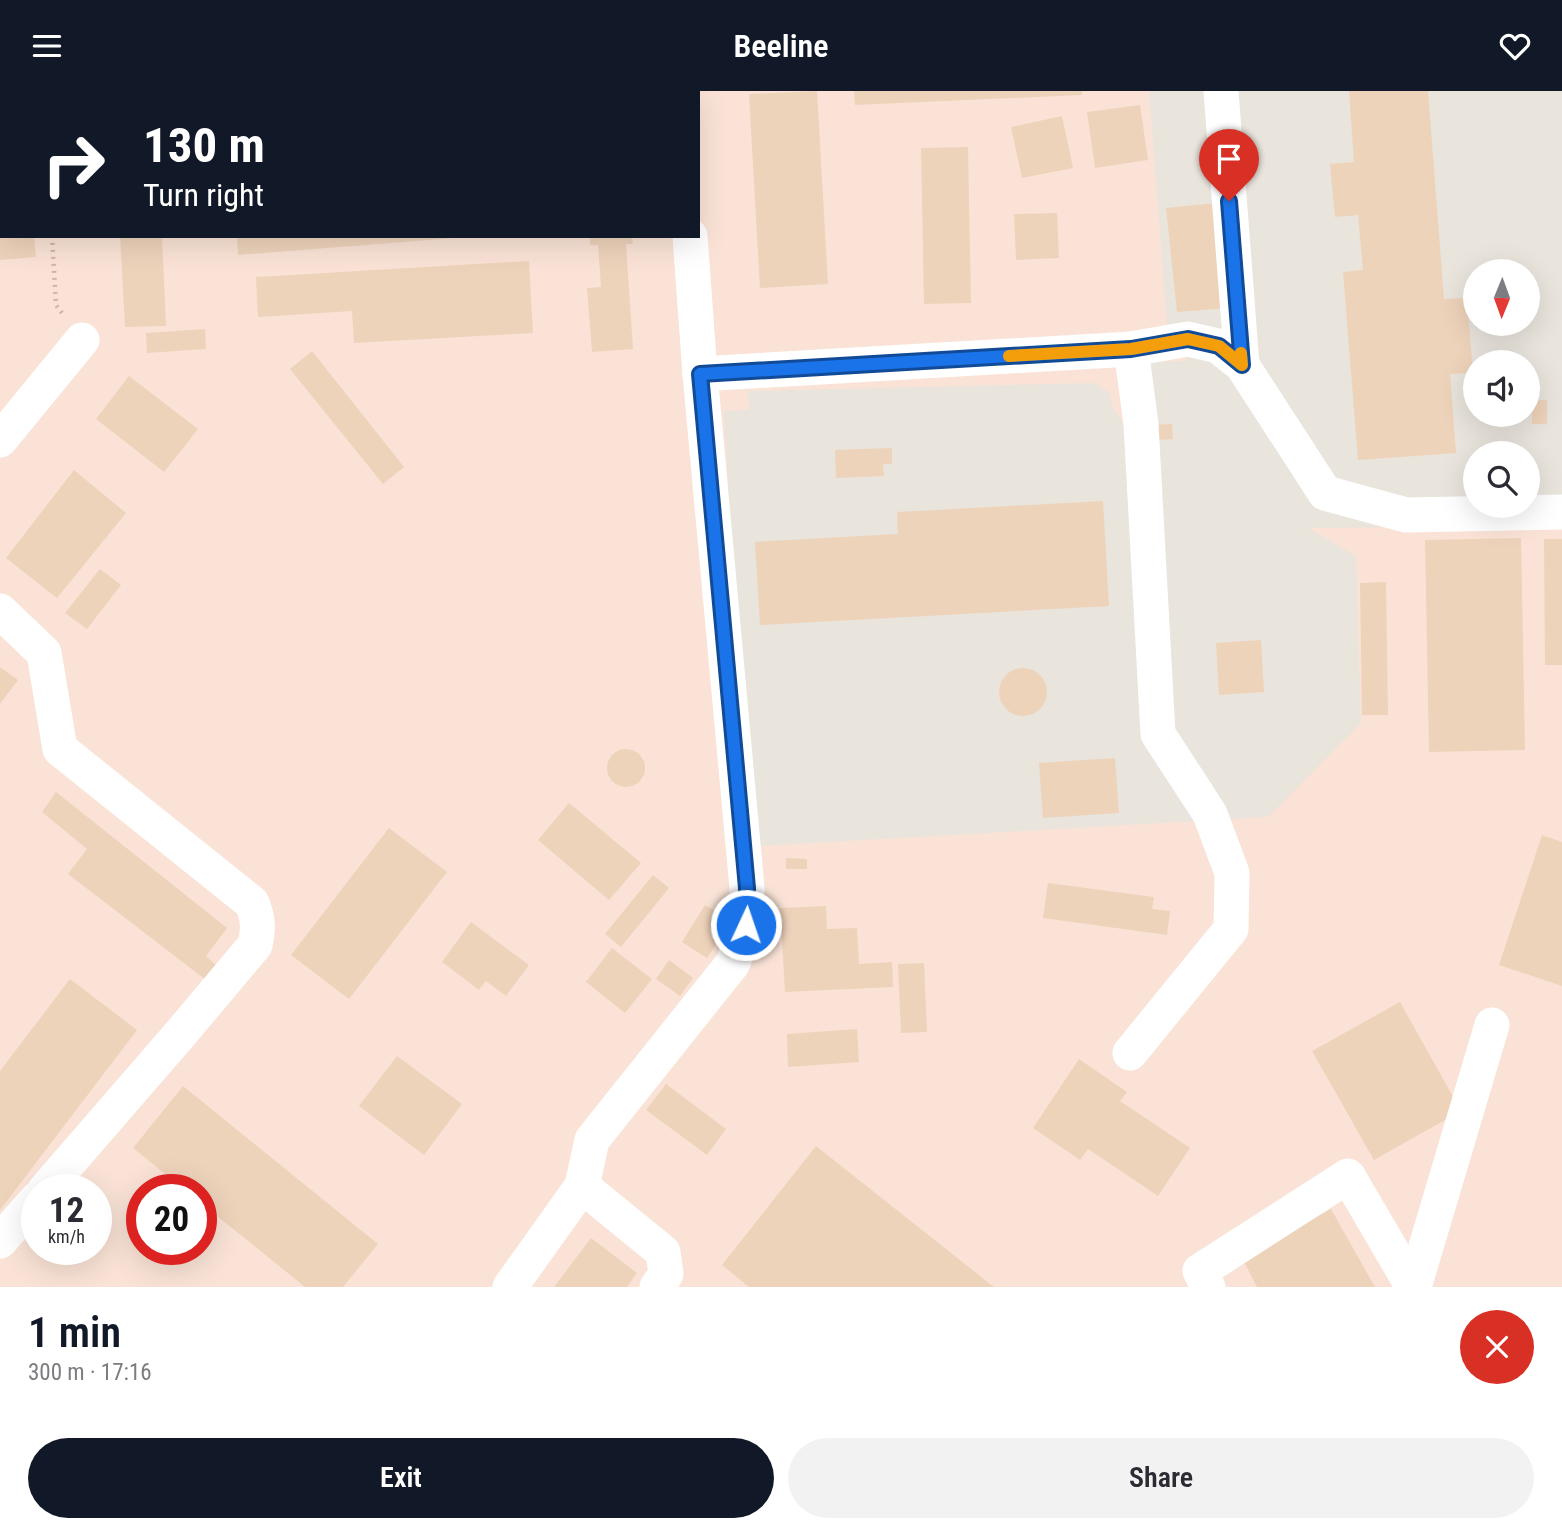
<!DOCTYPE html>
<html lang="en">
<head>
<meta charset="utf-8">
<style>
	body { margin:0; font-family:"Roboto Condensed",sans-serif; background:#f2f2f3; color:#2b2b33; height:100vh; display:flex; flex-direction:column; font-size:26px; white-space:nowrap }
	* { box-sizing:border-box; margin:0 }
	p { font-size:23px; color:#7c7c81 }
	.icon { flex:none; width:38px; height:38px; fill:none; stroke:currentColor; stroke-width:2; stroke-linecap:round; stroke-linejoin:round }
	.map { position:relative; height:1196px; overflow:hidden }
	.side { display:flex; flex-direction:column; background:#fff; flex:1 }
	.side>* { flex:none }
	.hud { position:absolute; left:0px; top:0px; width:700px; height:147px; box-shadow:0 7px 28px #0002; background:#111827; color:#fff; overflow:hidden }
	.needle { width:46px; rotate:181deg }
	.tools { position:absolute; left:1463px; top:168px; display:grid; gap:14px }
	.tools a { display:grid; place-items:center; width:77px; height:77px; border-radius:50%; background:#fff; box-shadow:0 7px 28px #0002; font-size:35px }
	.speed { position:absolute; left:21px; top:1083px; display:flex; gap:14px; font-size:35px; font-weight:700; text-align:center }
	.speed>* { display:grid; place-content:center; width:91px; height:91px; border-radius:50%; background:#fff; box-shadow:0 7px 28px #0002; line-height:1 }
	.speed small { font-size:18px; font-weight:400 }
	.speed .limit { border:10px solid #d22; background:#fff; color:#111 }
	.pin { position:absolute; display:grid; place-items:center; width:60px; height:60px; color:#fff; margin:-72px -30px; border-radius:50% 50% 50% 0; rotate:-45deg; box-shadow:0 0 7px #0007 }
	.pin .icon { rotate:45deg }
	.me { position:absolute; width:77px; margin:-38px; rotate:3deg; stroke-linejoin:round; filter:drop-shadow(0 0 5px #0008) }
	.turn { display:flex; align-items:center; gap:24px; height:147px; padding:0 28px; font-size:32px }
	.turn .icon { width:91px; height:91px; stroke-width:2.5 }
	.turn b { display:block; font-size:49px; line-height:60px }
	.round { display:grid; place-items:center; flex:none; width:74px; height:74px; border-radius:37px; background:#f2f2f3 }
	.head { display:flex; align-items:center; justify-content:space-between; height:119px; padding:0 28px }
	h1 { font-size:42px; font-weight:600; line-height:52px; color:#111827 }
	.button { display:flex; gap:14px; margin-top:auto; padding:14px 28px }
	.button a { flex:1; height:80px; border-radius:42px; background:#111827; color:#fff; font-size:28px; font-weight:600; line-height:80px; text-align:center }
	.button a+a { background:#f2f2f3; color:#2b2b33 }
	header { display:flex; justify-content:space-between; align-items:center; height:91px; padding:0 28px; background:#111827; color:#fff; font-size:32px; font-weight:600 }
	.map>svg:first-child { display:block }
	.commercial { fill:#fae3d6; fill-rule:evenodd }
	.industrial { fill:#e9e4dc; fill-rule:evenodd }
	.building { fill:#eed3bb }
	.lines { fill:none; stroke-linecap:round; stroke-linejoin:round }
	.path { stroke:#d2b69f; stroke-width:4.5; stroke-dasharray:2 5; stroke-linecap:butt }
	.minor { stroke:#fff; stroke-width:35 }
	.route-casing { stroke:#114b97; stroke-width:18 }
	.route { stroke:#1a73e8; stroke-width:12 }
	.slow { stroke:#f59e0b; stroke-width:12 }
</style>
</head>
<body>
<header><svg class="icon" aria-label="menu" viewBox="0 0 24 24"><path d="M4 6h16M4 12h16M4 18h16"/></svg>Beeline<svg class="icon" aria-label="heart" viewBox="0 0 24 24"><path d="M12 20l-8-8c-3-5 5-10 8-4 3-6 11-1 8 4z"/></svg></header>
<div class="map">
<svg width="1562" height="1196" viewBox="0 0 1562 1196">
	<rect width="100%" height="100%" fill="#faf2e1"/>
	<path class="commercial" d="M 0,0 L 1562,0 L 1562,1196 L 0,1196 ZM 2,2 L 698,2 L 698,145 L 2,145 ZM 1475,180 L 1528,180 L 1528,233 L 1475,233 ZM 1475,271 L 1528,271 L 1528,324 L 1475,324 ZM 1475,362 L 1528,362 L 1528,415 L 1475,415 ZM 37,1099 L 96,1099 L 96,1158 L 37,1158 ZM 142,1099 L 201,1099 L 201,1158 L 142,1158 Z"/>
	<path class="industrial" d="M 1149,0 L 1562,0 L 1562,435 L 1308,437 L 1356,465 L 1361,632 L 1268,726 L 757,755 L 735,526 L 724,320 L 749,319 L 748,300 L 1094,292 L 1109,301 L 1114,319 L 1124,333 L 1154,332 L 1151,271 L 1188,270 L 1167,234 ZM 1475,180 L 1528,180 L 1528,233 L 1475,233 ZM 1475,271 L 1528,271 L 1528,324 L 1475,324 ZM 1475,362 L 1528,362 L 1528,415 L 1475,415 Z"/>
	<g class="building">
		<polygon points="817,0 828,193 760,197 749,3"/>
		<polygon points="854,0 1082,0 1082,4 855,14"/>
		<polygon points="1349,0 1428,0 1444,208 1467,207 1473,282 1450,283 1456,362 1358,369 1343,181 1363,179 1358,124 1335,126 1330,73 1354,71"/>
		<polygon points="1140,14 1148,69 1095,77 1087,21"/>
		<polygon points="1062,25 1073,77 1022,87 1011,36"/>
		<polygon points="968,56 971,212 924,213 921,57"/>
		<polygon points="1216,112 1227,217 1177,221 1166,117"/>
		<polygon points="1057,122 1059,167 1016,169 1014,123"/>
		<polygon points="0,145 34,145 36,166 0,169"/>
		<polygon points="120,145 162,145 166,235 125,236"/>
		<polygon points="237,145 454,145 454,147 238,164"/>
		<polygon points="590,145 632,145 633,153 626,153 633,258 592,261 587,197 601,196 598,154 590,154"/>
		<polygon points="529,170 533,242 354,252 352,220 258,226 256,186"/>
		<polygon points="205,238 206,258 147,262 146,242"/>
		<polygon points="312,260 404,376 383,393 290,278"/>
		<polygon points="129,285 198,338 164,381 96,328"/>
		<rect x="1532" y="309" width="15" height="24"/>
		<polygon points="1172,333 1173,348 1155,349 1154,334"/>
		<polygon points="892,357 892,373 883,373 884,385 836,387 835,359"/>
		<polygon points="74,379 126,422 57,507 6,467"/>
		<polygon points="1103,410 1109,515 760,534 755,451 898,443 897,421"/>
		<polygon points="1521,447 1525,659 1429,661 1425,449"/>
		<polygon points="1544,448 1562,448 1562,574 1545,574"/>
		<polygon points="100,478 121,494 87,538 65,522"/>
		<polygon points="1386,491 1388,624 1362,624 1360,492"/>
		<polygon points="1261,549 1264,601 1219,604 1216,552"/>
		<polygon points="0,576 18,589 0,613"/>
		<circle cx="1023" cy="601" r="24"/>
		<circle cx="626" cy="677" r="19"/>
		<polygon points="1115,667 1119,722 1043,727 1039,672"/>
		<polygon points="56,701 227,837 206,865 218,876 206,889 68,783 87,758 42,721"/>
		<polygon points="569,712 641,772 609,809 538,749"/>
		<polygon points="389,737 447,781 349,908 291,864"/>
		<polygon points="1542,744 1562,751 1562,895 1499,874"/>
		<polygon points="786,767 807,768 807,778 786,778"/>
		<polygon points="653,784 669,797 621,856 605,843"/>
		<polygon points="1048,792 1154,806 1152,818 1170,820 1167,844 1043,827"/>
		<polygon points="705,814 731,830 707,867 682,851"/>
		<polygon points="826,815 827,838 857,837 859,873 892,871 893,896 785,901 780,817"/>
		<polygon points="471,831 529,874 506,905 486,890 479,899 442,871"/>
		<polygon points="612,857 652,888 625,922 586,891"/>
		<polygon points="669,869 693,887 680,905 656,888"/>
		<polygon points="924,872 927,941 901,942 898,873"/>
		<polygon points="70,888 137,939 0,1119 0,980"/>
		<polygon points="1400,911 1461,1020 1374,1069 1312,960"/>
		<polygon points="857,938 859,971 788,976 787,943"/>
		<polygon points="397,965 462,1013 424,1064 359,1015"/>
		<polygon points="1079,968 1127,1001 1120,1010 1190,1057 1158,1105 1088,1058 1080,1069 1033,1037"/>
		<polygon points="666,993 726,1038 707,1064 646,1019"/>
		<polygon points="183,995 378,1153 343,1196 305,1196 201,1112 201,1099 185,1099 133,1057"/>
		<polygon points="816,1055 994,1196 749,1196 722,1174"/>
		<polygon points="1331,1118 1375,1196 1257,1196 1242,1167"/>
		<polygon points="591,1147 637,1182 627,1196 554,1196"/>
	</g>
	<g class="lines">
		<g class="path">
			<polyline points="0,64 2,64"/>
			<polyline points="52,145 56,214 64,225"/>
		</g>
		<g class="minor">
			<polyline points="680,0 681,2"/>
			<polyline points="1221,0 1242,274"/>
			<polyline points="1131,258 1188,248 1218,255 1242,274 1325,402 1406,424 1562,421"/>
			<polyline points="700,283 1131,258 1141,333 1158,643 1210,723 1232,782 1231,838 1130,962"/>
			<polyline points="0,349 82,249"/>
			<path d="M 0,520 L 44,562 L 60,658 L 252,812 C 258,827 259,838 255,854 L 181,942 L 45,1099"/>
			<polyline points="582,1095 663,1161 666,1183 657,1196"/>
			<polyline points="0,1150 37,1108"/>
			<polyline points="510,1196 582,1095 592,1049 733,872 746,833 747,797 700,283 690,145"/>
			<polyline points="1208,1196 1200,1180 1348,1085 1413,1196"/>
			<polyline points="1414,1196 1492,934"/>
		</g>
	</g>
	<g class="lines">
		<defs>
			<polyline id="route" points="746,834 747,797 700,283 1131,258 1188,248 1219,255 1242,274 1229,110"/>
		</defs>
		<use href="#route" class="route-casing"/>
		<use href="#route" class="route"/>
		<polyline class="slow" points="1009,265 1131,258 1188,248 1219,255 1242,274 1241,262"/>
	</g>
</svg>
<div class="tools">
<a><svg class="needle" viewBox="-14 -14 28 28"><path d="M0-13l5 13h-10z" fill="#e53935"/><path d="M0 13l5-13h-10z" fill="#7c7c81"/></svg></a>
<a><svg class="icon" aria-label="sound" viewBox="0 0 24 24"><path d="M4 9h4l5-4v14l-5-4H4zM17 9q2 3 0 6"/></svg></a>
<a><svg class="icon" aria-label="search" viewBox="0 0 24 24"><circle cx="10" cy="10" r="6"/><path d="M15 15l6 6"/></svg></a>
</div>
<div class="speed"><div>12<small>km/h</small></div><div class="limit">20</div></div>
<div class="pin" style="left:1229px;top:110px;background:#d93025"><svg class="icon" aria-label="arrive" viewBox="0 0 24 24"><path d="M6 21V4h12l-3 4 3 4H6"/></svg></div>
<svg class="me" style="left:746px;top:834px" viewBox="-20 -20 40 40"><circle r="17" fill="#1a73e8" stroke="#fff" stroke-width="3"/><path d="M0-11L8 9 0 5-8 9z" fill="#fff"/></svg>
<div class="hud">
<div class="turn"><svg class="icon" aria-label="right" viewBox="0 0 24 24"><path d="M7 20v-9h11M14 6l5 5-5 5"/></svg><div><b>130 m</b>Turn right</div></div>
</div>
</div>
<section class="side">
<div class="head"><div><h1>1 min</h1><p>300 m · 17:16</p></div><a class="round" style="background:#d93025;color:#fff"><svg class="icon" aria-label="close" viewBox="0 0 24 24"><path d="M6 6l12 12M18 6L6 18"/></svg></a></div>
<div class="button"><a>Exit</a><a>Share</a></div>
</section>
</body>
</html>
